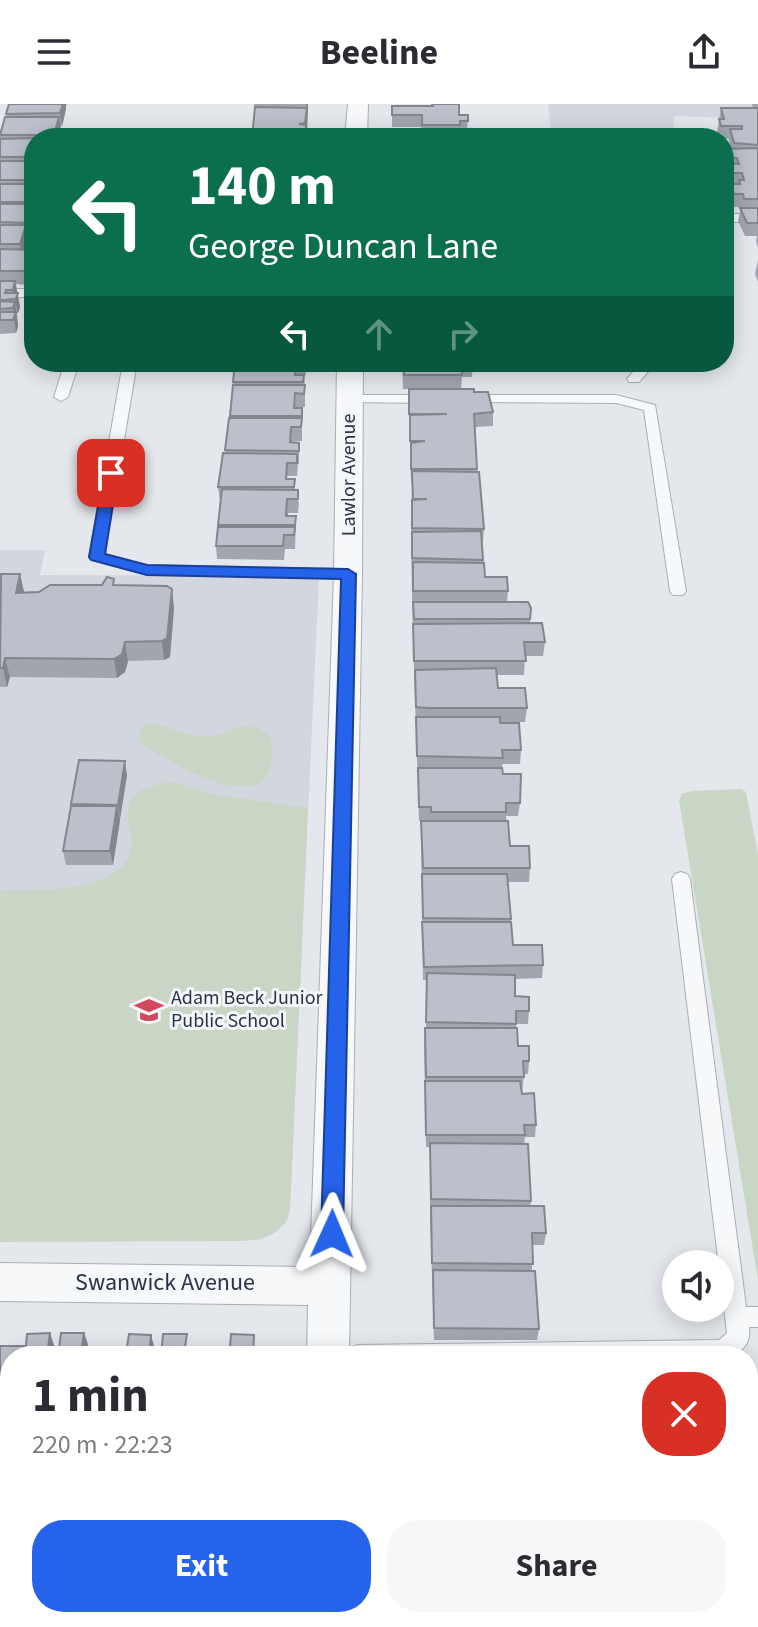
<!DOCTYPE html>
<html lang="en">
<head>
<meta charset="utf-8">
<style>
	body { margin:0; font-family:"Source Sans 3",sans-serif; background:#f7f7f7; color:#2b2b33; height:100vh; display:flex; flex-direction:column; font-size:30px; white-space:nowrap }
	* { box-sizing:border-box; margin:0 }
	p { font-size:26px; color:#7c7c81 }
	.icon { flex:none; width:44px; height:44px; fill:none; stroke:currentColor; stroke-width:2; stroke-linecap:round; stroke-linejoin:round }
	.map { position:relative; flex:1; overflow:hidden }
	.side { position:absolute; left:0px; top:1242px; width:758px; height:282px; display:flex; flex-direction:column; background:#fff; border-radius:32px 32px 0 0; box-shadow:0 4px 20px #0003 }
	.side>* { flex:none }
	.guide { position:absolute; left:24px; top:24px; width:710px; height:244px; border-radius:32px; box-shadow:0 4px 20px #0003; background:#0b6e4f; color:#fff; overflow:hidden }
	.buttons { position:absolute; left:662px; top:1146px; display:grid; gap:16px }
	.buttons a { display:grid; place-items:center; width:72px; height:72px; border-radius:50%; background:#fff; box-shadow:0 4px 20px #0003; font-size:40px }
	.pin { position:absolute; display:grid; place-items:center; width:68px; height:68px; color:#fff; margin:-34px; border-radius:16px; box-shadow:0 4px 12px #0006 }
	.me { position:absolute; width:88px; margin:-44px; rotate:1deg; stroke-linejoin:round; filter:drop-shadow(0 0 6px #0008) }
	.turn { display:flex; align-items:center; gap:28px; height:168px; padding:0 32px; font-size:36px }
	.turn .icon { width:104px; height:104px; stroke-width:2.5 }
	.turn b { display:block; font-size:56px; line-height:68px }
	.lanes { display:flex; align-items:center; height:76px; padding:0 32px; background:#0003; justify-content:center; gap:40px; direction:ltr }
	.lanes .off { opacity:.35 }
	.round { display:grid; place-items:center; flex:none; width:84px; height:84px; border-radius:32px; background:#f7f7f7 }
	.overview { display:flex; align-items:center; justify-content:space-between; height:136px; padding:0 32px }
	h1 { font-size:48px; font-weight:700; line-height:60px }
	.cta { display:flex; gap:16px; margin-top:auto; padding:16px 32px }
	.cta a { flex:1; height:92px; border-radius:32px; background:#2563eb; color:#fff; font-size:32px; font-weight:700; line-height:92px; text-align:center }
	.cta a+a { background:#f7f7f7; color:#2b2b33 }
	header { display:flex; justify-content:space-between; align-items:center; height:104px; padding:0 32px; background:#fff; font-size:36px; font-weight:700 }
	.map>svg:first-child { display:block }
	.built { fill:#d2d6de }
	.green { fill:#c9d6c5 }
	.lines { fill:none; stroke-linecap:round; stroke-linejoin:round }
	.lane-casing { stroke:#a9aeb7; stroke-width:2 }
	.street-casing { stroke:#a9aeb7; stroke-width:2 }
	.lane { fill:#f7f8fa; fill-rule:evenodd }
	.street { fill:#f7f8fa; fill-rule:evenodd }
	.wall { fill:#a1a5ae }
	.shaded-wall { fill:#83868d }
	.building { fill:#bbc0ca; stroke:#83868d; stroke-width:2 }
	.route { fill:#2563eb; stroke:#184099; stroke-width:2 }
	.labels { text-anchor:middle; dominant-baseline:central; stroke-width:6; stroke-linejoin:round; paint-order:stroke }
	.street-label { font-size:20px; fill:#2b3445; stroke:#f4f6f9 }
	.poi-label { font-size:20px; fill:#2b3445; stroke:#f4f6f9; text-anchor:start }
	.near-street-label { font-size:24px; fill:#2b3445; stroke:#f4f6f9 }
</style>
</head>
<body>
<header><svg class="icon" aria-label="menu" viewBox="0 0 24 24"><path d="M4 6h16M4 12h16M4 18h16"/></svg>Beeline<svg class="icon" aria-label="share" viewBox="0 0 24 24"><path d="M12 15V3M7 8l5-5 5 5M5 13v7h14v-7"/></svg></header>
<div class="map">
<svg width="758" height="1523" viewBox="0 0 758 1523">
	<rect width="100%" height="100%" fill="#e4e7ec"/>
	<g class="built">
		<polygon points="548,0 758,0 758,15 674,12 673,30 551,26"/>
		<polygon points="0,446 45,446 40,471 319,472 290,1105 287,1118 275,1129 260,1136 0,1138"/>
	</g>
	<g class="green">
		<path d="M 152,619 C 168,622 184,631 201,632 C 232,635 241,607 271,634 C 285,728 171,661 137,636 L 144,621 Z"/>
		<path d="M 170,678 L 217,691 L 308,704 L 290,1105 C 284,1130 264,1135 241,1137 L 0,1138 L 0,787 C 38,784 96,791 124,760 C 150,732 94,690 170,678 Z"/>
		<polygon points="741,685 746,688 758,751 758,1176 679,696 682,690 692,687"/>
	</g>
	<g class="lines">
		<defs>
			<g id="lane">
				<rect x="724" y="110" width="34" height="8"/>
				<rect x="0" y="185" width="34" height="8"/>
				<polygon points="65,258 79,258 68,293 61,297 54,293"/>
				<polygon points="123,258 137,258 105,450 147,461 348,465 356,470 353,473 147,471 92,456 89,453"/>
				<polygon points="638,258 652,258 653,262 639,278 629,278 627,275 639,261"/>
				<polygon points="349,291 431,291 438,295 431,299 344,298 344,292"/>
				<polygon points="468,291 616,291 655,301 686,487 683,491 673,491 670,487 644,306 616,299 463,298 463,292"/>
				<path d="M 681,768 L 687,770 L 690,775 L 746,1203 L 758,1203 L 758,1223 L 749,1223 C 751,1238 745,1243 735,1252 L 347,1252 L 350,1244 L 358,1241 L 719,1236 L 727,1229 L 672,775 L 675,770 Z"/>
			</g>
			<g id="street">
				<polygon points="348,0 368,0 367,34 345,34"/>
				<polygon points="337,258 363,258 362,470 349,1252 307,1252 308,1201 0,1197 0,1159 310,1163 334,470"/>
				<rect x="301" y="1514" width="48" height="9"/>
			</g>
		</defs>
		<use href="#lane" class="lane-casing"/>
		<use href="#street" class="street-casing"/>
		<use href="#lane" class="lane"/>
		<use href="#street" class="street"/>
	</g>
	<g class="wall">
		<polygon points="9,0 68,0 66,1 66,5 62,22 60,22 61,26 59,34 34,34 34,115 29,132 28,132 25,145 33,169 34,178 26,181 16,180 20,203 18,209 17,209 18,222 16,229 0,230 0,28 7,13 6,10"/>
		<polygon points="254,0 308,0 307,16 255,7"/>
		<polygon points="432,0 459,0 459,11 468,11 467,30 422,31 421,23 392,23 392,2 432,2"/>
		<polygon points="752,0 758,0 758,144 756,137 757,132 745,132 738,117 741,103 731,103 729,93 731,82 727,72 728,67 724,67 724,45 730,45 729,35 719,34 717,28 721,4 753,4"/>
		<polygon points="758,156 758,178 755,170"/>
		<polygon points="224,258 306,258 306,271 297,271 304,271 305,281 305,303 295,303 295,304 302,304 302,337 292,337 292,338 299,339 299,360 298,360 297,372 287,372 287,375 295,375 295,386 299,399 298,409 288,409 288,412 296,412 295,445 285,445 284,456 217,455 216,442 220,397 218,383 225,349 235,260 224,260"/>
		<polygon points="402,258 473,258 472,273 462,273 461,285 403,285"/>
		<polygon points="409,285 474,288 493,308 493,322 475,323 477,368 484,425 483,438 482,438 485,473 508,487 507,498 531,504 530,519 545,538 543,552 525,552 524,571 497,571 498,584 527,604 525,618 500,618 521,646 520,660 502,660 503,670 520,699 518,712 506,712 510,742 530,764 529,778 508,778 513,841 543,861 542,874 515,875 515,892 529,907 528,920 516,920 516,924 518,942 529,957 528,970 524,970 522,990 536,1021 535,1033 525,1033 524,1040 531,1097 530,1102 546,1129 544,1141 532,1141 532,1167 539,1225 537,1236 434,1236 430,1108 430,1043 426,1043 424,937 425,924 426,924 427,876 423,876 421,731 421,717 431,717 419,717 413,534 411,441 412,379 411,379"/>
		<polygon points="20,470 24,488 115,481 174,504 170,553 164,556 128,557 125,568 117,574 10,573 7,583 0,583 0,472"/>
		<polygon points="79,656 127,671 113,761 66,761 63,747"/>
		<polygon points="54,1241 52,1252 10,1252 10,1356 0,1356 0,1242"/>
		<rect x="748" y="1316" width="10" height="121"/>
	</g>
	<g class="shaded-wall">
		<polygon points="63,0 66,0 66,5 62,22 60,9"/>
		<polygon points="306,0 308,0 307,34 305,34 299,20 307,6"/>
		<polygon points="59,13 61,26 59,34 55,34 54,31"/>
		<polygon points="33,100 34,115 29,132 27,119"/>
		<polygon points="26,121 28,134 22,153 20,140"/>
		<polygon points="34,153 34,178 26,181 24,167"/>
		<polygon points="15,177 20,203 18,209 13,186"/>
		<polygon points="15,198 18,222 16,229 13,204"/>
		<polygon points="20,470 24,488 16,489"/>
		<polygon points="172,485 174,504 170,553 164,556 162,537"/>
		<polygon points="125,538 128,557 125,568 117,574 114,555"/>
		<polygon points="5,554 10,573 7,583 3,564"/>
		<polygon points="125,657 127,671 120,714 118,701"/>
		<polygon points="117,702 120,716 113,761 110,747"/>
		<polygon points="50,1229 54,1241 52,1252 47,1252"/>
		<polygon points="84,1229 88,1240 86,1252 82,1243"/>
		<polygon points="151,1231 154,1242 153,1252 149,1252"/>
	</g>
	<g class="building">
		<polygon points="9,0 63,0 60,9 6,10"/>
		<polygon points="432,0 459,0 459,11 468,11 468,17 460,17 460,21 422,21 422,11 392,11 392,2 433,2"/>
		<polygon points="255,3 307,4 305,19 299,20 306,21 305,34 252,34"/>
		<polygon points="721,4 758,4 758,41 734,39 730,25 742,25 742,22 721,22 719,15 724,15"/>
		<polygon points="5,13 59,13 54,31 0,31"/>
		<polygon points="422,25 464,25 464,33 474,33 474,34 415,34 415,31 422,31"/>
		<polygon points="34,34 34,53 0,53 0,35"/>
		<polygon points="758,44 758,95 744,95 743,90 734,90 731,80 740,80 739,76 744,76 742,69 732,69 729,59 739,60 737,54 724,54 724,45"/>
		<rect x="0" y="57" width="34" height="19"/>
		<polygon points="0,80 34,80 34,94 33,98 0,98"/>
		<polygon points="0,100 33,100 27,119 0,118"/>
		<polygon points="740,104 758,104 758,119 747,119"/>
		<polygon points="0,121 26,121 20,140 0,140"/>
		<polygon points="0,145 34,146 34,153 30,157 32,164 24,167 0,167"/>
		<polygon points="0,177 15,177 13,186 6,186 5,189 18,189 16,195 0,196"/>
		<polygon points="0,197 15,198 13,204 0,205 0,206"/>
		<polygon points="0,208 16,208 13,216 0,216"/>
		<polygon points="235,258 296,258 295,271 304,271 303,278 233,278"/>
		<polygon points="404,258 473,258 473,260 461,260 462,271 404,271"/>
		<polygon points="233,281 305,281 304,290 295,289 294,304 302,304 302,312 230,312"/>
		<polygon points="409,285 474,285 474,288 488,288 493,308 474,310 477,365 411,365 411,339 425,337 410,337 410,311 447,310 409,310"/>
		<polygon points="229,314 302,314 301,323 291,323 290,338 299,339 299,347 225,346"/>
		<polygon points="223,349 297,350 297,359 287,359 286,375 295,375 294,383 218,383"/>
		<polygon points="412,367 479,368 484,425 412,424 412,396 427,395 413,395"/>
		<polygon points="222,385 298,386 298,395 287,395 286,412 296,412 295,421 218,421"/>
		<polygon points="218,423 295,423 294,431 284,431 283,442 216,442"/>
		<polygon points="481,427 483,456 412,454 412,428"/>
		<polygon points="413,458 484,459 485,473 507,473 508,487 413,487"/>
		<polygon points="1,470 20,470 16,489 39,488 50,481 102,481 107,473 114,475 113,481 167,482 172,485 167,534 162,537 125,538 122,550 114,555 5,554 3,564 0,564"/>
		<polygon points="413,498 528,498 531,504 530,515 414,515"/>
		<polygon points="542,519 545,538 524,538 526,557 414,557 413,520"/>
		<polygon points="496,564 498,584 525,584 527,604 428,604 416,603 415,566"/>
		<polygon points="416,613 500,613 500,619 519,619 521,646 502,646 503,654 417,652"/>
		<polygon points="79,656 125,657 118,701 71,700"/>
		<polygon points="418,664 502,664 503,670 521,670 520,699 506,699 506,708 431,708 431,703 419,703"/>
		<polygon points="71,702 117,702 110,747 63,747"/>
		<polygon points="421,717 508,717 510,742 529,742 530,764 423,764"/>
		<polygon points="422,770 507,770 511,815 423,814"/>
		<polygon points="422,818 511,818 513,841 542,841 543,861 424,863"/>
		<polygon points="427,869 515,871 515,892 529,893 529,907 516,907 516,920 426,918"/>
		<polygon points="425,924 517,924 518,942 529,942 529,957 523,957 524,973 426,973"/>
		<polygon points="425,977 520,977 522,990 534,989 536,1021 524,1021 525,1031 426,1031"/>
		<polygon points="430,1039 528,1040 531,1097 431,1095"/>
		<polygon points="431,1102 544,1102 546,1129 532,1129 533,1160 432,1159"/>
		<polygon points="433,1166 535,1167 539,1225 434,1224"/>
		<polygon points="50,1229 47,1252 10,1252 10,1346 0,1346 0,1242 26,1242 27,1230"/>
		<polygon points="61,1229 84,1229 82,1243 127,1243 129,1230 151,1231 149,1252 58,1252"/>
		<polygon points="163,1230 187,1230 185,1243 230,1243 231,1230 254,1231 253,1252 161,1252"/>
		<rect x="748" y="1316" width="10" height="111"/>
		<polygon points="98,1514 215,1514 215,1523 97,1523"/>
	</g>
	<polygon class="route" points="111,365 118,369 105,450 147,461 348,465 356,470 343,1130 340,1137 332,1140 324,1137 321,1130 341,475 147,471 91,456 89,453 104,369"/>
	<defs>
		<symbol id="school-bare" viewBox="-9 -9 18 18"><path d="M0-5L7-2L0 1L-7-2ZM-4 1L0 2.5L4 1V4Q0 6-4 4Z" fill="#d1495b" stroke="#f4f6f9" stroke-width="2.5" paint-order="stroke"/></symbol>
	</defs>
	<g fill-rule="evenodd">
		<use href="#school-bare" x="129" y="886" width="40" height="40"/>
	</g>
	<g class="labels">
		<g class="street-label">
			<text transform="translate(349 371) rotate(-90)">Lawlor Avenue</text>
		</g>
		<g class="poi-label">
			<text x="171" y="894">Adam Beck Junior<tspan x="171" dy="23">Public School</tspan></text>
		</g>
		<g class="near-street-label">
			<text x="165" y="1178">Swanwick Avenue</text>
		</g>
	</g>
</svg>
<div class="buttons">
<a><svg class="icon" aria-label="sound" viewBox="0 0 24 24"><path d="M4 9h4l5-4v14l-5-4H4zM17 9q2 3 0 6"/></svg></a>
</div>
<div class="pin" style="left:111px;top:369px;background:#d93025"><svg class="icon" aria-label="arrive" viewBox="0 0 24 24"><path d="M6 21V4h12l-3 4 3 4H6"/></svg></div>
<svg class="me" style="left:332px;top:1130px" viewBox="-20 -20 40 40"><path d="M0-17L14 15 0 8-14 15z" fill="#2563eb" stroke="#fff" stroke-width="4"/></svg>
<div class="guide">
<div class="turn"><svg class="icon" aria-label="left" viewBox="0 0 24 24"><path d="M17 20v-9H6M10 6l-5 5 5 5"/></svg><div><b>140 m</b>George Duncan Lane</div></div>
<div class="lanes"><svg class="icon" aria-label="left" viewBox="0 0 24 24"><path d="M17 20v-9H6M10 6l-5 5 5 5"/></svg><svg class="icon off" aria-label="ahead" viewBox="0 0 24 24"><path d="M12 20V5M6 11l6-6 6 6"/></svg><svg class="icon off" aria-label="right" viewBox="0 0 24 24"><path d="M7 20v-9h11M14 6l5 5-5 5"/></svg></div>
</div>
<section class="side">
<div class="overview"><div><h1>1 min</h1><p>220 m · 22:23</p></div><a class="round" style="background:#d93025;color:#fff"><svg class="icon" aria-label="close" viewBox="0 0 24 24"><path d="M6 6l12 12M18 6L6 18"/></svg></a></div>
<div class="cta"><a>Exit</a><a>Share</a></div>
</section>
</div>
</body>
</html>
